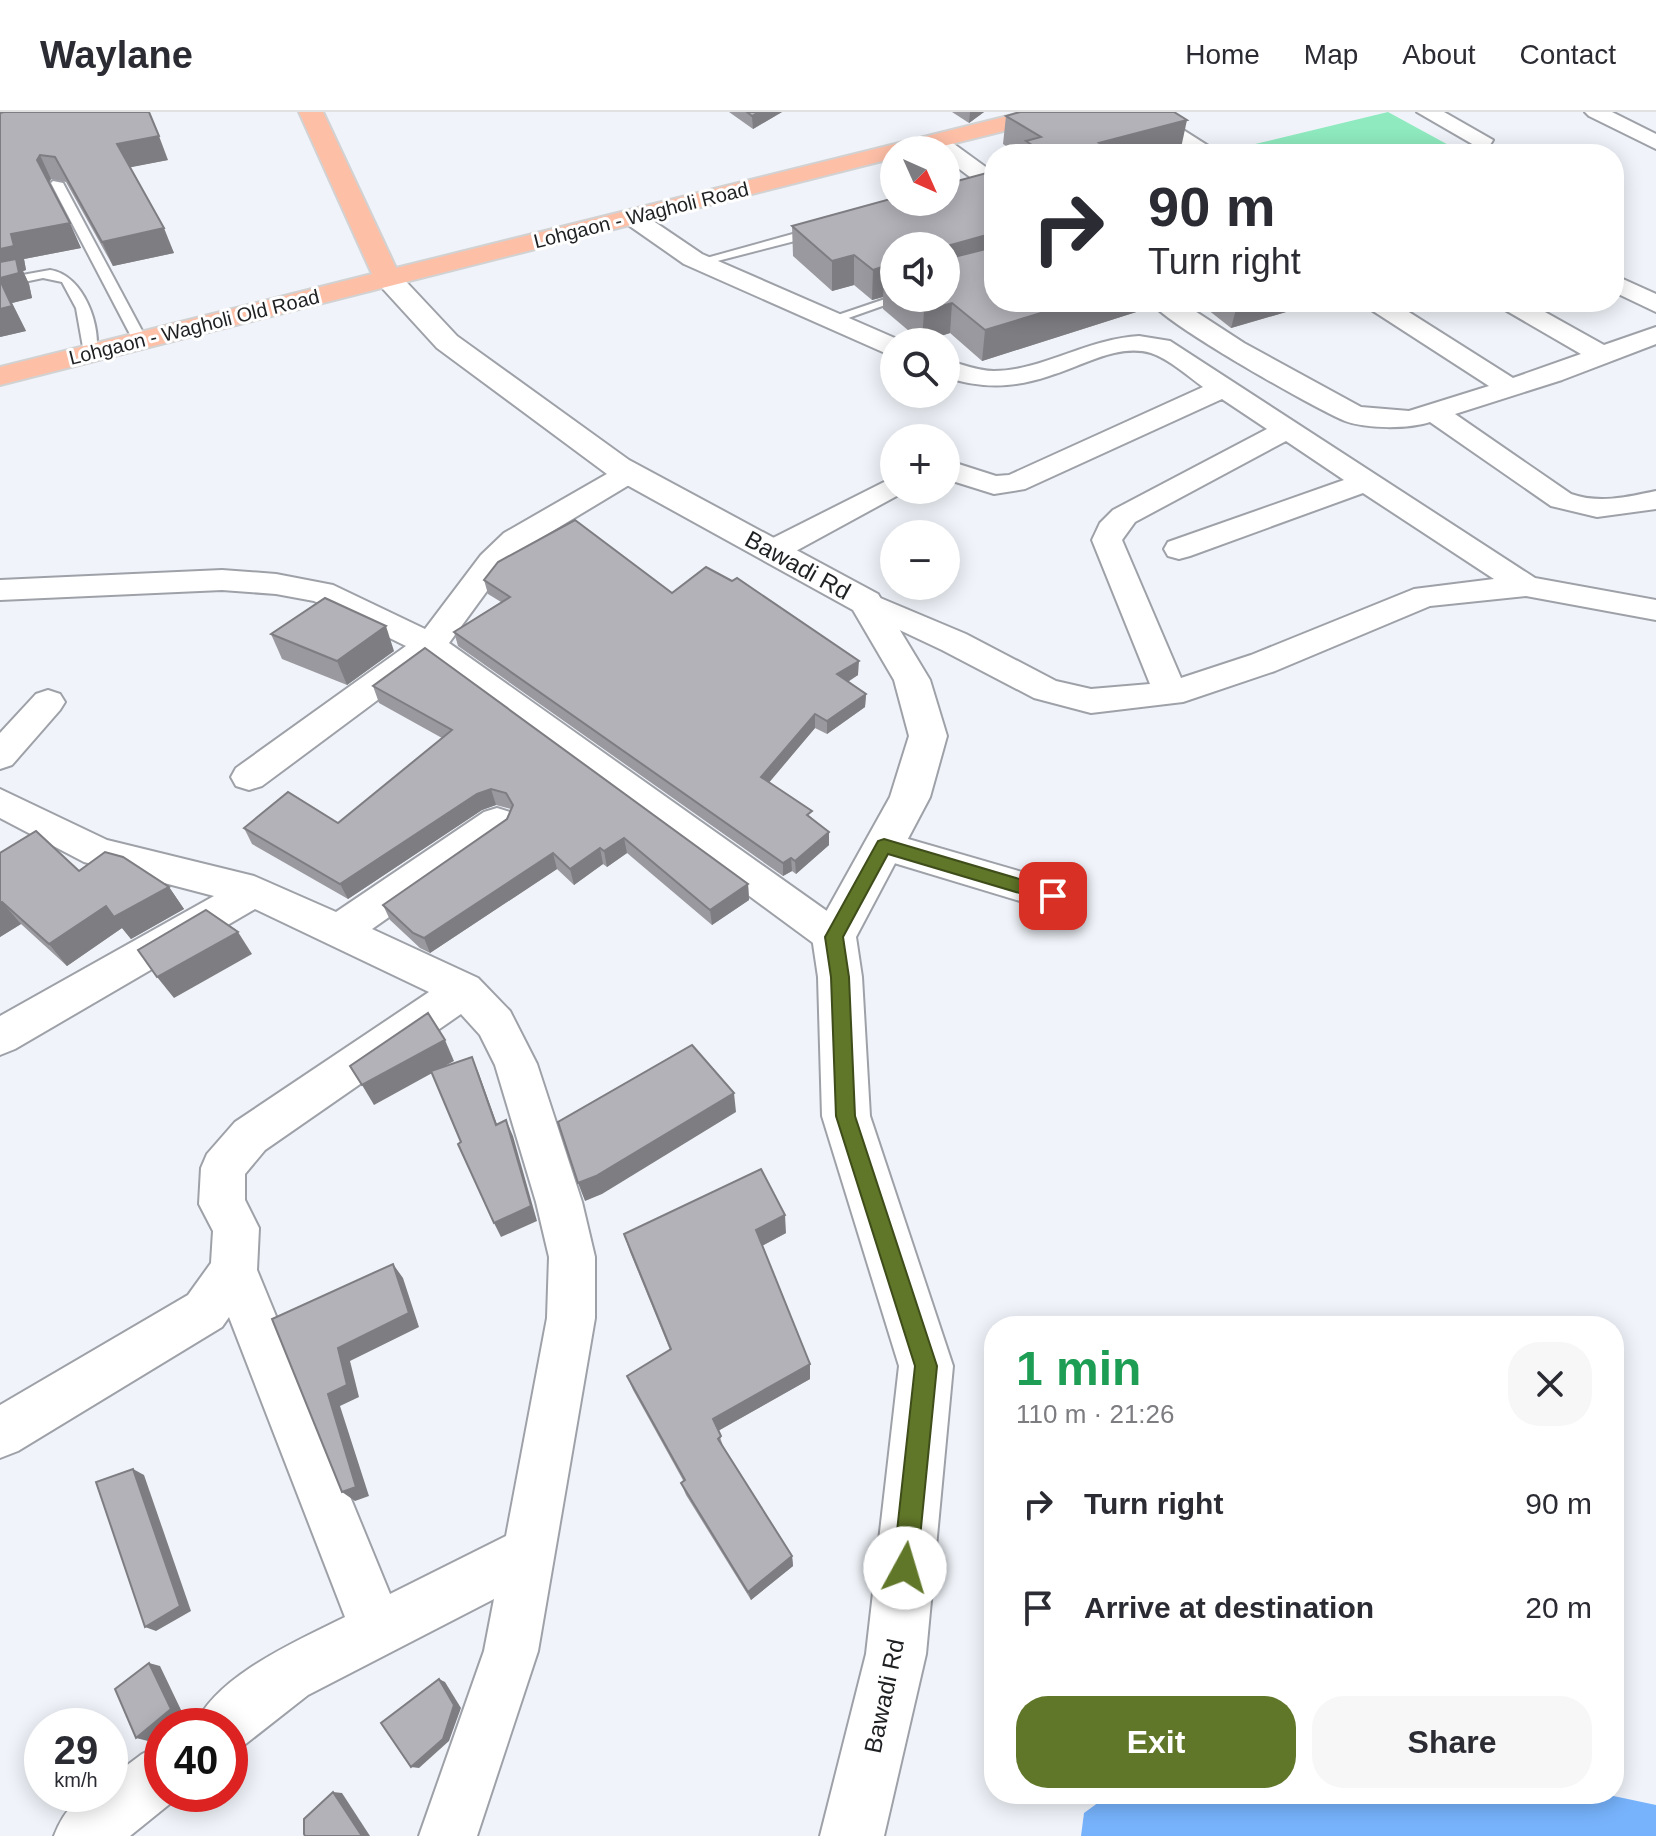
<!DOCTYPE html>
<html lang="en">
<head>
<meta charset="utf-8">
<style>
	body { margin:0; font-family:Arial,sans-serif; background:#f7f7f7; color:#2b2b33; height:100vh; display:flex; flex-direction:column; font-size:30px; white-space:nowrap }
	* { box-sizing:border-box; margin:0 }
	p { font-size:26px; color:#7c7c81 }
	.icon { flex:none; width:44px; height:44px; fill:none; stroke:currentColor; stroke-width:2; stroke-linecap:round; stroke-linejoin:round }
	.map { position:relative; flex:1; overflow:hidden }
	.drawer { position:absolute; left:984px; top:1204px; width:640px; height:488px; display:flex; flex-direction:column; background:#fff; border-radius:32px; box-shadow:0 4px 20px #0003 }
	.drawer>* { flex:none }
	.banner { position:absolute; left:984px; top:32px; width:640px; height:168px; border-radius:32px; box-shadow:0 4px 20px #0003; background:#fff; color:#2b2b33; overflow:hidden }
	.needle { width:52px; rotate:135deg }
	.buttons { position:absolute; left:880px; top:24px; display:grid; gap:16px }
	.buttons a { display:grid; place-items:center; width:80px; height:80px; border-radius:50%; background:#fff; box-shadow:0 4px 20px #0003; font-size:40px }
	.speed { position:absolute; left:24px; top:1596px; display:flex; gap:16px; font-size:40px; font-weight:700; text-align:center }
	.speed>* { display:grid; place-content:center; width:104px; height:104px; border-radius:50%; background:#fff; box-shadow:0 4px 20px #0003; line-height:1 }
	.speed small { font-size:20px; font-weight:400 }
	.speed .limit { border:12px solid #d22; background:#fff; color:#111 }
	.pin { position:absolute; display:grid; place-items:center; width:68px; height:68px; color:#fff; margin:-34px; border-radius:16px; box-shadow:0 4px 12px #0006 }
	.me { position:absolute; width:88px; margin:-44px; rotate:6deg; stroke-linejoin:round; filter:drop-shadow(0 0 6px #0008) }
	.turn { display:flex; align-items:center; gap:28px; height:168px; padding:0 32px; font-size:36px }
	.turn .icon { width:104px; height:104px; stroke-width:2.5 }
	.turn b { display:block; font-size:56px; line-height:68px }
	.round { display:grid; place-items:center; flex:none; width:84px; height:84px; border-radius:32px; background:#f7f7f7 }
	.overview { display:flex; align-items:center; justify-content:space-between; height:136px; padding:0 32px }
	h1 { font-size:48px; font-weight:600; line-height:60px; color:#1e9e55 }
	.cta { display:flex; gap:16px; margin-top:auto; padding:16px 32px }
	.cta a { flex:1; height:92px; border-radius:32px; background:#607628; color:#fff; font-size:32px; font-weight:600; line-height:92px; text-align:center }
	.cta a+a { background:#f7f7f7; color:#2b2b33 }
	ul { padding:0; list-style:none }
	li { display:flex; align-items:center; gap:24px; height:104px; padding:0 32px }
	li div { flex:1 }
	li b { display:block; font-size:30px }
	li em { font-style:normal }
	header { display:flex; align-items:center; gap:48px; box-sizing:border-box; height:112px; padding:0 40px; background:#fff; border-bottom:2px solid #e1e1e2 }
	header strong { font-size:38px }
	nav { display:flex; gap:44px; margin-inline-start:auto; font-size:28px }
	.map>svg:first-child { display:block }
	.green { fill:#8feabf }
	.water { fill:#77b3fc }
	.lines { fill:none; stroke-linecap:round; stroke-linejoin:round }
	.service-casing { stroke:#9ea1a8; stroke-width:4 }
	.minor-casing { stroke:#9ea1a8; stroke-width:4 }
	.tertiary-casing { stroke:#9ea1a8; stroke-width:4 }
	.primary-casing { stroke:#d2d2d3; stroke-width:4 }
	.service { fill:#fff; fill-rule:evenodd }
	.minor { fill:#fff; fill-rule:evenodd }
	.tertiary { fill:#fff; fill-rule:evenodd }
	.primary { fill:#febfa7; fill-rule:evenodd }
	.wall { fill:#9a999f; fill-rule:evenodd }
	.shaded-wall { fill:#7d7d82 }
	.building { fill:#b3b2b9; stroke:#7d7d82; stroke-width:2 }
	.route { fill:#607628; stroke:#3e4d1a; stroke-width:2 }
	.labels { text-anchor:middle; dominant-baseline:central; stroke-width:6; stroke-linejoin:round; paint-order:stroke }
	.far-street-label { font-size:20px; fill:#1e2022; stroke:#fff }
	.street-label { font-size:24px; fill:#1e2022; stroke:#fff }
</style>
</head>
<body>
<header>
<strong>Waylane</strong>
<nav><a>Home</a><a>Map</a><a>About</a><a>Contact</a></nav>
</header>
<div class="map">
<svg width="1656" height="1724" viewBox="0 0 1656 1724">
	<rect width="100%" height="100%" fill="#f0f4fa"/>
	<polygon class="green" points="1388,0 1465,42 1265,42 1251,33"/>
	<polygon class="water" points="1110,1682 1604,1682 1656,1693 1656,1724 1081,1724 1084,1701"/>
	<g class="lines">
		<defs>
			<g id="service">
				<polygon points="53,69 63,71 147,228 145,231 133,228 51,71"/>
				<polygon points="818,115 822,116 822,122 698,154 692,150"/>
				<path d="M 50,158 C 84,163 102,215 96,244 L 84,241 L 76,196 L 62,170 L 43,166 L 0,175 L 0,167 Z"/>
				<polygon points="894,184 894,186 905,186 837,210 826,207"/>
			</g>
			<g id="minor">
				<polygon points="1129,0 1155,0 1221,42 1195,42"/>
				<polygon points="1417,0 1444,0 1493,28 1490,33 1474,33"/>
				<polygon points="1585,0 1612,0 1656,22 1656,37 1589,4"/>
				<path d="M 935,23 L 943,24 L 994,61 L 994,79 L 986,77 L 946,47 L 946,38 C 936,38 930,38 924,29 Z"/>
				<polygon points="632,98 640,100 702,142 904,230 894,230 894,243 885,241 684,152 624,110 620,105 624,100"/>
				<polygon points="1614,163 1656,182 1656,200 1614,180"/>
				<path d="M 1151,190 L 1181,190 L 1244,231 L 1361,295 L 1409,299 L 1489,274 L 1370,197 L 1368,190 L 1393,190 L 1513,266 L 1581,242 L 1500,195 L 1496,190 L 1527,190 L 1604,233 L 1656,215 L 1656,232 L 1562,268 L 1455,302 L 1571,382 C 1599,392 1628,385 1656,379 L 1656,397 L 1597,405 L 1551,394 L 1430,310 C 1409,317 1366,317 1345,309 C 1314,296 1167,213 1151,190 Z"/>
				<path d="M 1139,224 L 1170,229 L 1535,466 L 1656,488 L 1656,508 L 1526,484 L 1430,494 L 1275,559 L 1183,590 L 1091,601 L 1034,586 L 942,538 L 855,497 L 850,490 L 855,483 L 866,480 L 966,522 L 1056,569 L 1091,577 L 1150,572 L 1092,428 L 1100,411 L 1113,398 L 1267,317 L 1222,287 L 1025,377 L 994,382 L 946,367 L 946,348 L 996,364 L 1009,363 L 1203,275 C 1188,264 1169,247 1151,241 C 1117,231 1081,255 1049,264 C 1013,276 982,277 946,265 L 946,248 C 962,252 977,259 994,259 C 1041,259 1087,227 1139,224 ZM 1286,329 L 1344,368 L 1168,430 L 1164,437 L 1168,444 L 1179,447 L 1190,444 L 1363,381 L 1494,467 L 1414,477 L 1251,543 L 1181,566 L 1122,428 L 1135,410 Z"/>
				<polygon points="629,352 639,355 643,361 639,367 526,435 503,457 449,531 848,814 854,825 848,836 834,841 820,836 430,549 262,674 249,678 236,674 231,665 236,656 406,534 314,489 276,482 222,478 0,488 0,468 222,458 276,462 333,473 425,517 481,443 504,421 619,355"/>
				<polygon points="894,365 894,378 906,378 904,380 783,446 772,449 761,446 757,439 761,432"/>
				<polygon points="48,578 60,582 65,590 60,598 12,653 0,657 0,621 36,582"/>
				<path d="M 0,677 L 107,728 L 254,764 L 336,800 L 484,700 L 497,696 L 510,700 L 515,710 L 510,720 L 372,817 L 478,866 L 510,899 L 537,952 L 582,1090 L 595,1145 L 595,1206 L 538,1539 L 477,1724 L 419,1724 L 484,1539 L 494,1487 L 308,1583 L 243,1634 L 230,1639 L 230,1614 L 195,1614 C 215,1564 299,1528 345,1505 L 229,1205 L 222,1215 L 18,1339 L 0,1346 L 0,1293 L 188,1183 L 211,1151 L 213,1119 L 199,1092 L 201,1056 L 207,1042 L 235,1010 L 429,880 L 255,797 L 15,937 L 0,943 L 0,904 L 214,784 L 84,750 L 0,706 ZM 461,902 L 480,923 L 495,953 L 536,1090 L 549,1145 L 547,1206 L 506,1424 L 390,1482 L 257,1158 L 259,1116 L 245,1088 L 245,1062 L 265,1038 Z"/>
				<polygon points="884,720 1067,773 1072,784 1067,795 1053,799 871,744 865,734 871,724"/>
				<path d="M 162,1633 L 162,1682 L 182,1682 L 130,1724 L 54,1724 C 65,1696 78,1682 110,1682 L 110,1666 L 142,1642 Z"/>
			</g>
			<polygon id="tertiary" points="387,158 397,160 457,224 629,348 878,482 930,568 947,624 930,685 856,825 862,865 870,1004 953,1254 926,1542 884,1724 820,1724 866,1542 899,1254 822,1004 818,865 812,825 890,685 909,624 894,568 853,498 607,362 437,236 373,166 377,160"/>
			<polygon id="primary" points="299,0 323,0 396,156 1024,0 1064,0 1060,5 927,38 894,38 894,46 0,273 0,255 372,162"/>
		</defs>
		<use href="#service" class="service-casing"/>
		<use href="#minor" class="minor-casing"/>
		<use href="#tertiary" class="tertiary-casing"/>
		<use href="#primary" class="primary-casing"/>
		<use href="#service" class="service"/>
		<use href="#minor" class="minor"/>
		<use href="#tertiary" class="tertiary"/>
		<use href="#primary" class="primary"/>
	</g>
	<g class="wall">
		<polygon points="729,0 782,0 753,17"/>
		<polygon points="952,0 984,0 969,11"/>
		<polygon points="0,1 168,48 130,55 174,141 113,154 66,70 51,67 49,71 81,136 24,147 26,158 23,159 29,172 32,186 12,191 26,219 0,225"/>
		<polygon points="1006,4 1181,36 1161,42 1018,42 1003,32"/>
		<path d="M 894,86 L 994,190 L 1152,195 L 982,249 L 950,221 L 922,230 L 883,197 L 883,185 L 872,188 L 854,173 L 832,179 L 793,144 L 792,114 ZM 894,134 L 946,186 L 894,186 Z"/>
		<polygon points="1198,190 1289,190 1286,200 1231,216"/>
		<polygon points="484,468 672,481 858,563 848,570 866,582 865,595 827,622 815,616 769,670 812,706 829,733 796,762 792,759 783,764 458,534 454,520 501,490 488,482"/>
		<polygon points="271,522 394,539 347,573 282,547"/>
		<polygon points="373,574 748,772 749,788 712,813 627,741 607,755 603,752 574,773 557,757 430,841 420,836 390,808 383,793 507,707 511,697 496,693 482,698 348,787 252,732 244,716 338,711 442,626 379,591"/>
		<polygon points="0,741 79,759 169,775 184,797 131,827 122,816 67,854 21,812 0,825"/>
		<polygon points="786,1121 762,1134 810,1267 718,1319 724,1337 792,1444 793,1454 751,1488 686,1383 681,1371 684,1370 633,1278 627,1264 670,1238 630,1140 624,1122"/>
	</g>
	<g class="shaded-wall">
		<polygon points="759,0 782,0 753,17 752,4"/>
		<polygon points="970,0 984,0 969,11"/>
		<polygon points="1187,8 1181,36 1161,42 1097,42 1099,31"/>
		<polygon points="159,24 168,48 127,56 117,32"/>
		<polygon points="40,43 51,67 48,72 37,48"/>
		<polygon points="70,111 81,136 24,147 26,158 23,159 29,172 32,186 12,191 26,219 0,225 0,137 11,122"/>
		<polygon points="164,116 174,141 113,154 102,130"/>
		<polygon points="994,121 994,142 946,164 947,134"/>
		<polygon points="854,143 854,173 832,179 832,149"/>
		<polygon points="894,151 893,175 884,167 883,185 872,188 873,158"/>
		<polygon points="1077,190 1153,190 1152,195 982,249 985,218"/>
		<polygon points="1238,190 1289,190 1286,200 1231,216"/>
		<polygon points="952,191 950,221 922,230 924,199"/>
		<polygon points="386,514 394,539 347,573 337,549"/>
		<polygon points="859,549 858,563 837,576 837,562"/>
		<polygon points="866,582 865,595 827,622 827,609"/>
		<polygon points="815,602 815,616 762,679 761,665"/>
		<polygon points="491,677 496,693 482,698 348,787 340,772 477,682"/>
		<polygon points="829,720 829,733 796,762 795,749"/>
		<polygon points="624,726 627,741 607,755 604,739"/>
		<polygon points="600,736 603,752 574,773 570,757"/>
		<polygon points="553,741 557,757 430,841 424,826"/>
		<polygon points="791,746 792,759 783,764 783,751"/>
		<polygon points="748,772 749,788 712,813 710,798"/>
		<polygon points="169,775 184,797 131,827 122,816 67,854 49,832 106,794"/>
		<polygon points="2,790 21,812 0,825 0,791"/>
		<polygon points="238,820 252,842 174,886 157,865"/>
		<polygon points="445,928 454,949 374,993 362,973"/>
		<polygon points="472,945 479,962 503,1029 496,1013"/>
		<polygon points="734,981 736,1000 602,1082 585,1089 578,1071"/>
		<polygon points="506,1008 513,1024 537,1109 501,1125 494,1111"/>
		<polygon points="785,1103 786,1121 758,1136 756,1118"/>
		<polygon points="393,1152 403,1166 419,1215 350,1249 359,1285 340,1294 369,1384 355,1389 342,1380 328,1282 338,1236"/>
		<polygon points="810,1252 810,1267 716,1320 713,1307"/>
		<polygon points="133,1357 144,1363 191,1499 156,1519 145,1515"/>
		<polygon points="792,1444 793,1454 751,1488 748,1480"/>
		<polygon points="149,1551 160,1554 182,1600 165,1614 162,1614 162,1617 148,1629 136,1626"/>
		<polygon points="439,1567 445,1570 461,1596 449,1629 419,1656 411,1655"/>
		<polygon points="333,1680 342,1681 370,1724 362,1724"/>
	</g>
	<g class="building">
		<polygon points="4,0 149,0 159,24 117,32 164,116 102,130 55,45 40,43 37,48 70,111 11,122 14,134 0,137 0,1"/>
		<polygon points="747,0 759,0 752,4"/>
		<polygon points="1020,0 1174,0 1187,8 1099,31 1115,42 1045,42 1026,29 1041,25 1006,4"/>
		<polygon points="994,59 994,121 947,134 946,147 994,135 994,190 1077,190 985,218 952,191 924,199 908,186 946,186 946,134 894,134 894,151 873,158 854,143 832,149 792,114 894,86 894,90 946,90 946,72"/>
		<polygon points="16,147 19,161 0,166 0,150"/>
		<polygon points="894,163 894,175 884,167"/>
		<polygon points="0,168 12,194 0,197"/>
		<polygon points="575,408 672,481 706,455 732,469 737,466 859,549 837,562 866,582 827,609 815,602 761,665 812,699 807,703 829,720 795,749 791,746 783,751 454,520 510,485 484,468 498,450"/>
		<polygon points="325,486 386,514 337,549 271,522"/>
		<polygon points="425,536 748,772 710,798 624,726 604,739 600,736 570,757 553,741 424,826 413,821 383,793 507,707 513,693 506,681 491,677 477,682 340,772 244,716 288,680 338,711 452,618 373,574"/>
		<polygon points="36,719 79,759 105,740 123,745 169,775 114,805 106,794 49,832 2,790 0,791 0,741"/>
		<polygon points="206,798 238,820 157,865 138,838"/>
		<polygon points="428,901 445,928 362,973 350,954"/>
		<polygon points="692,933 734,981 596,1064 578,1071 558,1010"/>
		<polygon points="472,945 496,1013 506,1008 531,1094 494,1111 458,1032 461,1030 431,959"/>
		<polygon points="761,1057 785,1103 756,1118 810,1252 713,1307 721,1324 718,1327 792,1444 748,1480 681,1371 685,1368 627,1264 671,1237 624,1122"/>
		<polygon points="393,1152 409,1201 338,1236 347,1273 328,1282 356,1375 342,1380 272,1207"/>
		<polygon points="133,1357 180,1494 145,1515 96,1370"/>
		<polygon points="149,1551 171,1597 136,1626 115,1577"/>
		<polygon points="439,1567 454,1593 443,1627 411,1655 381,1611"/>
		<polygon points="333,1680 362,1724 305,1724 304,1722 304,1707"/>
	</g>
	<polygon class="route" points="884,727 1053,777 1062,784 1053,791 888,742 843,825 849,865 855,1004 937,1254 917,1456 914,1464 905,1468 896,1464 893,1456 915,1254 836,1004 831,865 825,825 878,729"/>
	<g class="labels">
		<g class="far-street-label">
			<text transform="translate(641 103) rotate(-14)">Lohgaon - Wagholi Road</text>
			<text transform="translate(194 215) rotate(-14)">Lohgaon - Wagholi Old Road</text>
		</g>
		<g class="street-label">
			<text transform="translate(798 453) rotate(29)">Bawadi Rd</text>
			<text transform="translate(884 1584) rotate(-78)">Bawadi Rd</text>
		</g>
	</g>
</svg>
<div class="buttons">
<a><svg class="needle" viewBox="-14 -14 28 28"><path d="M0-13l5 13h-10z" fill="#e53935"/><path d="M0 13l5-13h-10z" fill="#7c7c81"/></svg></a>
<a><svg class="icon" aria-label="sound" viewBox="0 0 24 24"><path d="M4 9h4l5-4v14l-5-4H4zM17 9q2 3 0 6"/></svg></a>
<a><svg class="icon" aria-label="search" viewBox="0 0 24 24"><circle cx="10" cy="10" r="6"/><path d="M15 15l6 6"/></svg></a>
<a>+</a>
<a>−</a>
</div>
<div class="speed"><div>29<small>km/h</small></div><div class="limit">40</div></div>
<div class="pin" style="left:1053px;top:784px;background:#d93025"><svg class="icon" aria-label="arrive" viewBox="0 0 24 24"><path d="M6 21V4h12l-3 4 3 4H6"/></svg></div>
<svg class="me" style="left:905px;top:1456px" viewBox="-20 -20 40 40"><circle r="19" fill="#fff"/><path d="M0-13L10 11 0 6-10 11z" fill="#607628"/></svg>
<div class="banner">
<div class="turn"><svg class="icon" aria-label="right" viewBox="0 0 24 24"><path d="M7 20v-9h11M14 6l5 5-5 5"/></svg><div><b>90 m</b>Turn right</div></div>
</div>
<section class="drawer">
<div class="overview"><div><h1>1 min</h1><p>110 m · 21:26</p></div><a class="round"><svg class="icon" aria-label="close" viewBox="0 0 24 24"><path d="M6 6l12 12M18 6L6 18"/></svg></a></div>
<ul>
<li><svg class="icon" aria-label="right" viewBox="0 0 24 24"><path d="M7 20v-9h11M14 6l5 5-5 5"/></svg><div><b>Turn right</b></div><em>90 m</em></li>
<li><svg class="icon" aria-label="arrive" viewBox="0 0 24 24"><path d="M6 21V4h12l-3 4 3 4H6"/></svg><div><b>Arrive at destination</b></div><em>20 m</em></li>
</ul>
<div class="cta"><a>Exit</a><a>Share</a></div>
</section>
</div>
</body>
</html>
